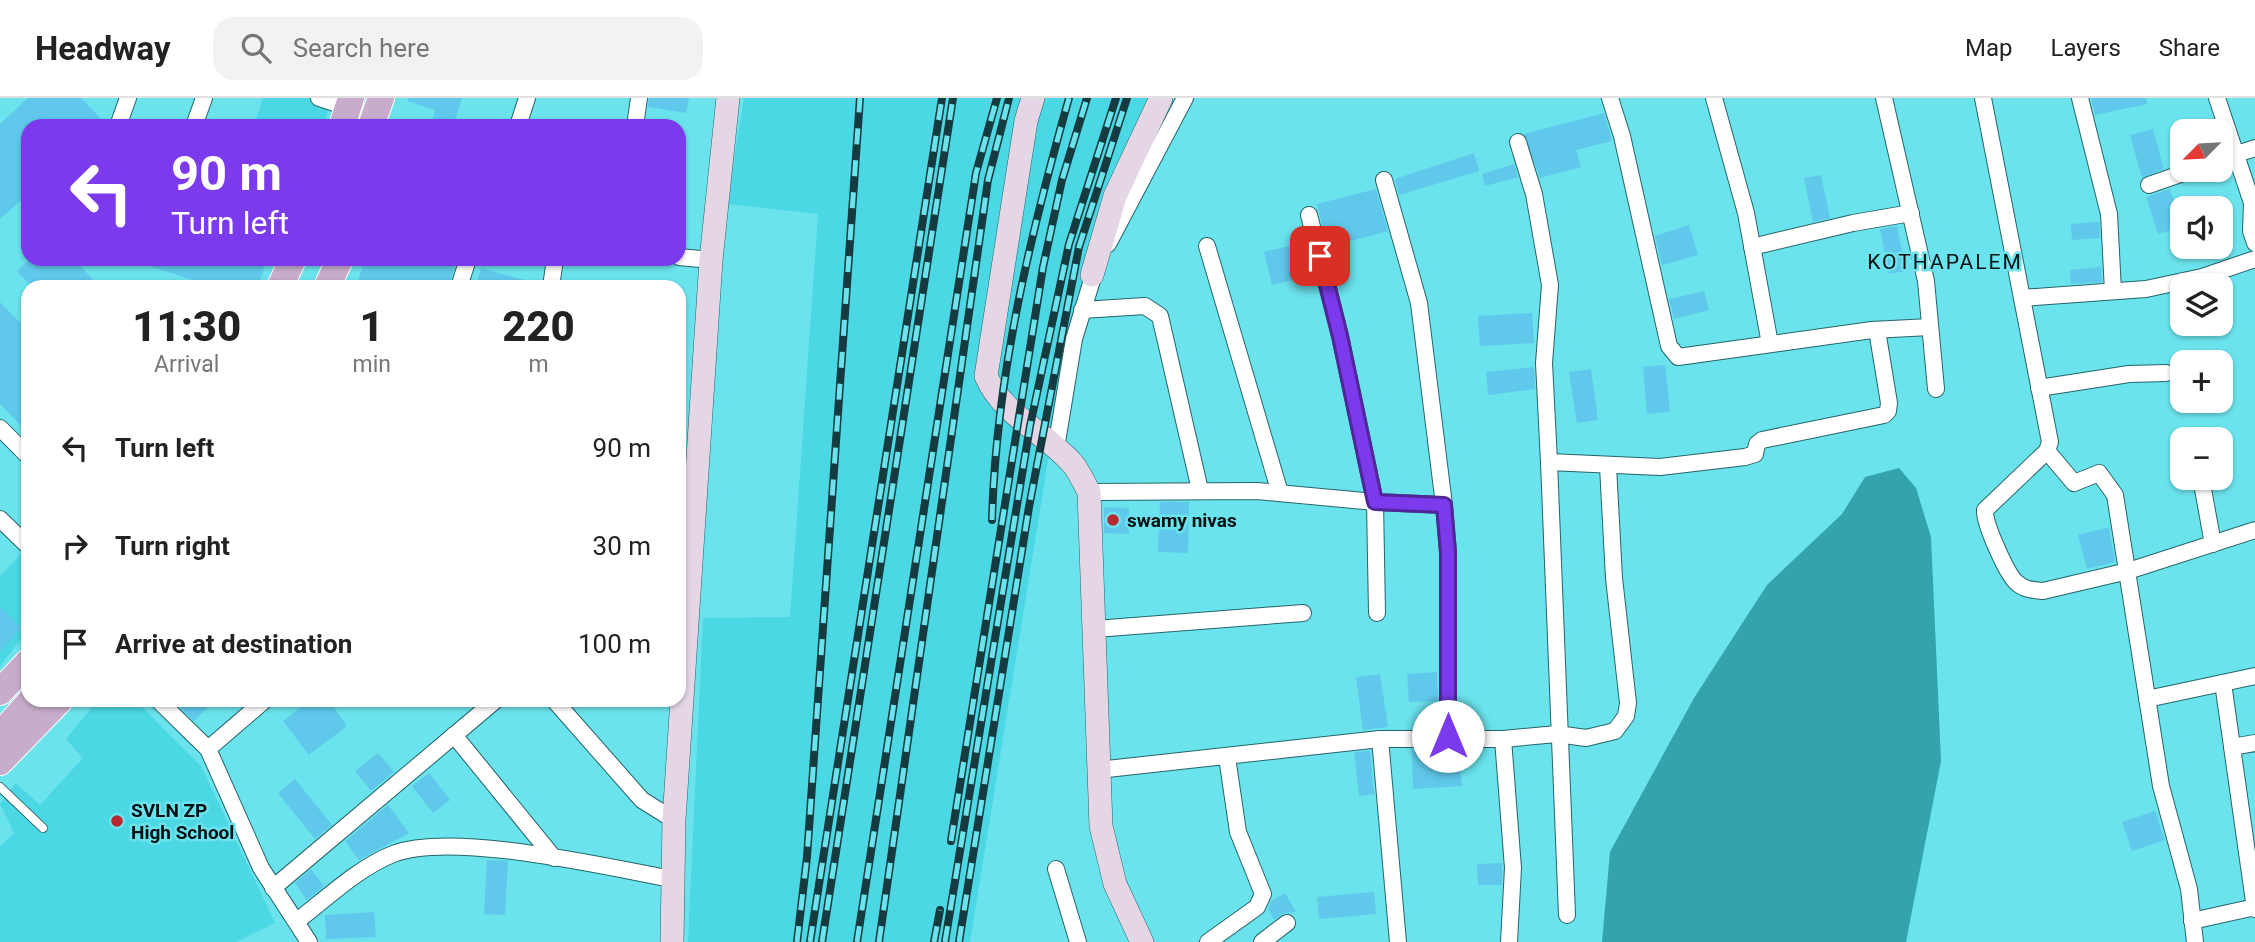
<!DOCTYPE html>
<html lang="en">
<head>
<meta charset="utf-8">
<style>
	body { margin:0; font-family:Roboto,sans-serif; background:#f2f2f2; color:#222; height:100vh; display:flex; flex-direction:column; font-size:26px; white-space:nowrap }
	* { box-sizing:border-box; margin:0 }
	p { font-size:23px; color:#767676 }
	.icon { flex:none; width:38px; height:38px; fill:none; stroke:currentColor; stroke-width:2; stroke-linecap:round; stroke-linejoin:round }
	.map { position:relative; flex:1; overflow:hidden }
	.drawer { position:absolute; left:21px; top:182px; width:665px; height:427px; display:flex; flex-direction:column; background:#fff; border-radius:21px; box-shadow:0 2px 5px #0004 }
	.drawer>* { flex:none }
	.hud { position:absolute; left:21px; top:21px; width:665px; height:147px; border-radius:21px; box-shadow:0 2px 5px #0004; background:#7c3aed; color:#fff; overflow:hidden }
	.needle { width:46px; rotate:246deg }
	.fabs { position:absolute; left:2170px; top:21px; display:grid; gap:14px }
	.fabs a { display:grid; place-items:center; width:63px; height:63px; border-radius:14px; background:#fff; box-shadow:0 2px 5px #0004; font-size:35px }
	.pin { position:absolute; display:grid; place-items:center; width:60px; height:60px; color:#fff; margin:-30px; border-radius:14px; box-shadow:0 4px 10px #0006 }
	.me { position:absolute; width:77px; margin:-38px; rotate:0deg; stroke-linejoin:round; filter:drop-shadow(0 0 5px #0008) }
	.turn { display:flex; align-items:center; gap:24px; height:147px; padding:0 35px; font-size:32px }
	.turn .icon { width:91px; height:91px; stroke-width:2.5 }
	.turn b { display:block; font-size:49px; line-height:60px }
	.eta { display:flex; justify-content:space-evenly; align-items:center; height:119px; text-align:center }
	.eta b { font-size:42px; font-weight:800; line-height:49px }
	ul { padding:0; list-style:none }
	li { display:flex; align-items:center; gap:21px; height:98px; padding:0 35px }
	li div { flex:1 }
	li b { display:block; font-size:26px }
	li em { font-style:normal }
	header { display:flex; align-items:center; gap:42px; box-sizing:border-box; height:98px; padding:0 35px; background:#fff; border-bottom:2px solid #e0e0e0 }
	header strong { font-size:33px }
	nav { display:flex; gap:38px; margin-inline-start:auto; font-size:24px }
	.search { width:490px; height:63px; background:#f2f2f2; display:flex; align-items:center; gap:18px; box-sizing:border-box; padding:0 24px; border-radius:21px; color:#767676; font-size:26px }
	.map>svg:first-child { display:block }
	.built { fill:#4bd7e3 }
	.water { fill:#33a3ac }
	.building { fill:#60c8eb }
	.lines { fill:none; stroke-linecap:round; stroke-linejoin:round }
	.lane-casing { stroke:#24656b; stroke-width:10 }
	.street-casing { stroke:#24656b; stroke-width:18 }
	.secondary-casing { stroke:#24656b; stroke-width:24 }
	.primary-casing { stroke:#fff; stroke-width:28 }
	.lane { stroke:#fff; stroke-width:8 }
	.street { stroke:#fff; stroke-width:16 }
	.secondary { stroke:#e4d6e5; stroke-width:23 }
	.primary { stroke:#c8accb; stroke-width:26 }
	.rail-casing { stroke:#153a3f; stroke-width:8 }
	.rail { stroke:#6be3ed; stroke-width:5; stroke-dasharray:16; stroke-linecap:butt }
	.route-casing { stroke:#51269a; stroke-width:18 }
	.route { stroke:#7c3aed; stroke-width:12 }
	.poi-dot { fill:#b82831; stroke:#6be3ed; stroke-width:2.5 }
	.labels { text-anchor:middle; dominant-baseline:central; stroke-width:5; stroke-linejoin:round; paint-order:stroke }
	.poi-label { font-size:19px; font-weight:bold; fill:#001013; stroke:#6be3ed; text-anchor:start }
	.neighbourhood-label { font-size:21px; letter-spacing:2px; fill:#001013; stroke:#6be3ed }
</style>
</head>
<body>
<header>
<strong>Headway</strong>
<div class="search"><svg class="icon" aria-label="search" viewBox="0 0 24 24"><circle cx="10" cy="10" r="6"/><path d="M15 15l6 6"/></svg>Search here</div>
<nav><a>Map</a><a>Layers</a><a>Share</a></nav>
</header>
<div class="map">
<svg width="2255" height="844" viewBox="0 0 2255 844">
	<rect width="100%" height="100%" fill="#6be3ed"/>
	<g class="built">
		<polygon points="263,0 332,0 324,28 254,28"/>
		<polygon points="744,0 1148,0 1127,47 1083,182 1048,363 970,844 688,844 703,520 790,519 818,116 727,106"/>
		<polygon points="28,449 28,532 0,568 0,478"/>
		<polygon points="98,602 135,602 201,668 275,825 236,844 0,844 0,748 14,735 0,706 16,685 40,707 83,660 66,641"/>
	</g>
	<polygon class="water" points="1899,370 1916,390 1931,439 1941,663 1906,844 1602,844 1610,754 1694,600 1767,487 1842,416 1865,379"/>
	<g class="building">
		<polygon points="28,0 81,0 108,28 28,28 28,96 0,121 0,26"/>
		<polygon points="408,0 462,0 453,28 431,28 435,12 407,3"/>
		<polygon points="649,0 689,0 686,15 648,9"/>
		<polygon points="2091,0 2146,0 2147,6 2095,17"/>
		<polygon points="1604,15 1612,43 1576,52 1581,69 1540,80 1524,36"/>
		<polygon points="2153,31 2164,71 2142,80 2130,37"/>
		<polygon points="1474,55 1479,73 1399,97 1395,81"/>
		<polygon points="1514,66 1518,79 1485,88 1482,76"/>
		<polygon points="1821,77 1830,120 1813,124 1804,80"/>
		<polygon points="1376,91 1388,133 1328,149 1317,106"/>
		<polygon points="2170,91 2182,129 2158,136 2146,99"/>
		<polygon points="2099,124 2100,140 2072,142 2071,126"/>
		<polygon points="1689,127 1698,157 1662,167 1655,138"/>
		<polygon points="1897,128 1906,173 1889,176 1880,131"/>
		<polygon points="1302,145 1310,178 1272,187 1264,154"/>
		<polygon points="30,161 74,161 100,189 32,189 17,173"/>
		<polygon points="137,161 191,161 215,169 217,161 267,161 258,189 214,189 137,164"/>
		<polygon points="365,161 457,161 449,189 402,189 374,181 371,189 356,189"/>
		<polygon points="2101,169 2102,184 2071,186 2070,172"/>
		<polygon points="481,170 535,185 534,189 476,189"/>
		<polygon points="1704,193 1709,212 1674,221 1669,201"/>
		<polygon points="0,204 28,233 28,335 0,306"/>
		<polygon points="1532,215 1534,245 1480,248 1478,218"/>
		<polygon points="1665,267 1670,314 1647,316 1643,269"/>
		<polygon points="1534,269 1535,291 1488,297 1486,274"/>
		<polygon points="1591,271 1598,322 1577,325 1569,274"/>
		<polygon points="1160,404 1189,404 1188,455 1158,454"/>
		<polygon points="1104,409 1129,410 1129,436 1104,435"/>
		<polygon points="2109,429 2115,464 2087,471 2078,437"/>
		<polygon points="0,509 22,530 0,553"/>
		<polygon points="1437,574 1438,603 1409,604 1407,576"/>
		<polygon points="1380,576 1388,629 1363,632 1356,579"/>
		<polygon points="173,602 215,602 194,623"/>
		<polygon points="310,602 328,602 347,628 309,657 283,623"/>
		<polygon points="1412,652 1458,652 1462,688 1413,691"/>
		<polygon points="1370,653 1374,696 1359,698 1354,654"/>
		<polygon points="378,655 394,674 371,693 355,673"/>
		<polygon points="429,675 450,702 433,715 412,688"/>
		<polygon points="295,681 332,727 315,741 278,695"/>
		<polygon points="388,707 409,735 359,762 345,743"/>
		<polygon points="2155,713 2165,742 2132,753 2122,724"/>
		<polygon points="487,762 508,763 505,817 484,816"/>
		<polygon points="1502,765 1502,787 1478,787 1477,766"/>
		<polygon points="311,771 324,788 307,802 295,785"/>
		<polygon points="1374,794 1376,816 1319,821 1317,799"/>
		<polygon points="1285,795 1296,814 1285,815 1274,822 1268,811 1271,803"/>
		<polygon points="374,814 376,839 326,841 325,817"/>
	</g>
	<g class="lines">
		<defs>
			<polyline id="lane" points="0,689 43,730"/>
			<g id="street">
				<polyline points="319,0 347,9"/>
				<polyline points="1610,0 1622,38 1669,248 1678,259 1872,232 1930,229"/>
				<polyline points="1714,0 1746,115 1770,246"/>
				<polyline points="1884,0 1926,183 1936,291"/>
				<path d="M 1983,0 L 2050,344 L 2047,353 L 1985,412 C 1984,425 2007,477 2017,485 C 2025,492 2033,492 2043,493 L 2128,473 L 2255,432"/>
				<polyline points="2080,0 2109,116 2113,193"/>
				<polyline points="2217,0 2252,105 2251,133 2255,145"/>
				<polyline points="118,28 128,0"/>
				<polyline points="194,28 204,0"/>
				<polyline points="518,28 527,0"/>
				<polyline points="635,28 639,0"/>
				<polyline points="1518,44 1534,96 1550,187 1544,265 1549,364 1567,817"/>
				<polyline points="2221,61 2255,50"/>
				<polyline points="1384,82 1419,205 1444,407 1448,454 1448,638"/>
				<polyline points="2149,87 2192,72"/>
				<polyline points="1309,117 1340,238 1375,404 1377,515"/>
				<polyline points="1108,146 1185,0"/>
				<polyline points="1207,148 1280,395"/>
				<polyline points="1752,149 1853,125 1911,115"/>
				<polyline points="679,159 711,162"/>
				<polyline points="459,189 468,161"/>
				<polyline points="551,189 555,161"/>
				<polyline points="2022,200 2146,191 2202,179 2255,161"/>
				<polyline points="1082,212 1145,208 1160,218 1200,392"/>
				<polyline points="2039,290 2129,276 2166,275"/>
				<polyline points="0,330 28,358"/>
				<polyline points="1056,350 1074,241 1096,169"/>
				<polyline points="2047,353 2074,385 2099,375 2115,397 2161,688 2189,791 2195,844"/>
				<polyline points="1549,364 1660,369 1745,359 1755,356 1757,346 1762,342 1884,317 1888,313 1889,305 1877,232"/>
				<polyline points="2201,380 2213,446"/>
				<polyline points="1089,394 1257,393 1375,404 1444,407"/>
				<polyline points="0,421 28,448"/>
				<polyline points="1095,531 1303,515"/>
				<polyline points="2223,585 2255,811"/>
				<polyline points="2147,601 2255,578"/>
				<polyline points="158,602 208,651 261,770 309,844"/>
				<polyline points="554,602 642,702 674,722"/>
				<polyline points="454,637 554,760"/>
				<polyline points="1380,641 1398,844"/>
				<polyline points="1503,641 1513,770 1509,844"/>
				<polyline points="2232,649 2255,645"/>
				<polyline points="208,651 265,602"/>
				<polyline points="1098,672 1380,641 1503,641 1557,636 1586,640 1615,633 1626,618 1628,605 1614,480 1608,368"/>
				<polyline points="1056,771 1078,844"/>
				<polyline points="273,790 496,602"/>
				<path d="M 297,823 C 326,801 358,770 393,756 C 452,733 606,769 672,781"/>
				<polyline points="2192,823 2255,809"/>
				<polyline points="1208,844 1257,809 1263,796 1238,734 1227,659"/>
				<polyline points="1262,844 1287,825"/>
			</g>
			<g id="secondary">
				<path d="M 1033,0 L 1026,23 L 986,278 C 1002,316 1045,335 1072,365 C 1079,373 1084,385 1089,394 L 1101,728 L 1115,786 L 1142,844"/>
				<polyline points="1092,177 1115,98 1161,0"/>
				<polyline points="672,844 674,722 711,162 728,0"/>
			</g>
			<g id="primary">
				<polyline points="342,28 351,0"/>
				<polyline points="371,28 381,0"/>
				<polyline points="280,189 293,161"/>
				<polyline points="327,189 340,161"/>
				<polyline points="0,594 28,564"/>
				<polyline points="0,637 31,602"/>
				<polyline points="0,664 60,602"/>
			</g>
		</defs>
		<use href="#lane" class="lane-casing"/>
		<use href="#street" class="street-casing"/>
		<use href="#secondary" class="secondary-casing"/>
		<use href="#primary" class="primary-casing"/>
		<use href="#lane" class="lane"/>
		<use href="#street" class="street"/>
		<use href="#secondary" class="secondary"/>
		<use href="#primary" class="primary"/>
		<defs>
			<g id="rail">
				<path d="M 992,422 C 996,278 1030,138 1069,0"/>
				<polyline points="951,743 1043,169 1062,82 1087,0"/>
				<polyline points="797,844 807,759 860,0"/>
				<polyline points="810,844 942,0"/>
				<polyline points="822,844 953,0"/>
				<polyline points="857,844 976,75 997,0"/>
				<polyline points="879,844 988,82 1009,0"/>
				<polyline points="934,844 940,812"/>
				<polyline points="945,844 1030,328 1069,146 1116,0"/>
				<polyline points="959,844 1029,409 1079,149 1127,0"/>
			</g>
		</defs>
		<use href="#rail" class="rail-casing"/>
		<use href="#rail" class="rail"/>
	</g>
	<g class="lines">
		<defs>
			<polyline id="route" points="1320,158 1340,238 1375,404 1444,407 1448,454 1448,638"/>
		</defs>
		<use href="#route" class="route-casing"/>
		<use href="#route" class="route"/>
	</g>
	<g class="poi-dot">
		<circle cx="1113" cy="422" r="7"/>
		<circle cx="117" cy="723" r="7"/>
	</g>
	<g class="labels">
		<g class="poi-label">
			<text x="1127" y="422">swamy nivas</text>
			<text x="131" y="712">SVLN ZP<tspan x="131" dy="22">High School</tspan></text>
		</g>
		<g class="neighbourhood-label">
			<text x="1945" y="164">KOTHAPALEM</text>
		</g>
	</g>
</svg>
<div class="fabs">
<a><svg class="needle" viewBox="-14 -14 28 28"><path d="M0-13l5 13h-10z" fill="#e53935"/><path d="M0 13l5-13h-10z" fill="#767676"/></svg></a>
<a><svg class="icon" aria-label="sound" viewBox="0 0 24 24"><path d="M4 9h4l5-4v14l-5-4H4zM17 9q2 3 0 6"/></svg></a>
<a><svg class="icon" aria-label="layers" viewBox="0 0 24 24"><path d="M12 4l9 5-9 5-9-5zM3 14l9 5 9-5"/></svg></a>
<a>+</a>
<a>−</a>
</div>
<div class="pin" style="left:1320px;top:158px;background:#d93025"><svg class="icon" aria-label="arrive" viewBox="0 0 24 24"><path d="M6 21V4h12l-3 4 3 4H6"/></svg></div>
<svg class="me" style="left:1448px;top:638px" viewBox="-20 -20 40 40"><circle r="19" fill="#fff"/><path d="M0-13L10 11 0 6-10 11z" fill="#7c3aed"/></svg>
<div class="hud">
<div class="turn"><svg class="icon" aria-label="left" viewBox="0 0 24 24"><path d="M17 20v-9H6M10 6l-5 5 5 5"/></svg><div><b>90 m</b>Turn left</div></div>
</div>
<section class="drawer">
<div class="eta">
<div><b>11:30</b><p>Arrival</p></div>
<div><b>1</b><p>min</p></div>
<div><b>220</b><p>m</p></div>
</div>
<ul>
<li><svg class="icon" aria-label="left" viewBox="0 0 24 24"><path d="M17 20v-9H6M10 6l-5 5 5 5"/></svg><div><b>Turn left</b></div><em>90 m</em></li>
<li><svg class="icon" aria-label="right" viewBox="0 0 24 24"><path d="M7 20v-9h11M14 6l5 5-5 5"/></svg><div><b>Turn right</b></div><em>30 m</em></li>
<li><svg class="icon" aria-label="arrive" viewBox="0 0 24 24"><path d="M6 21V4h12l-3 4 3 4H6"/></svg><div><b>Arrive at destination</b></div><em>100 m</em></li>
</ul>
</section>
</div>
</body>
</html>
